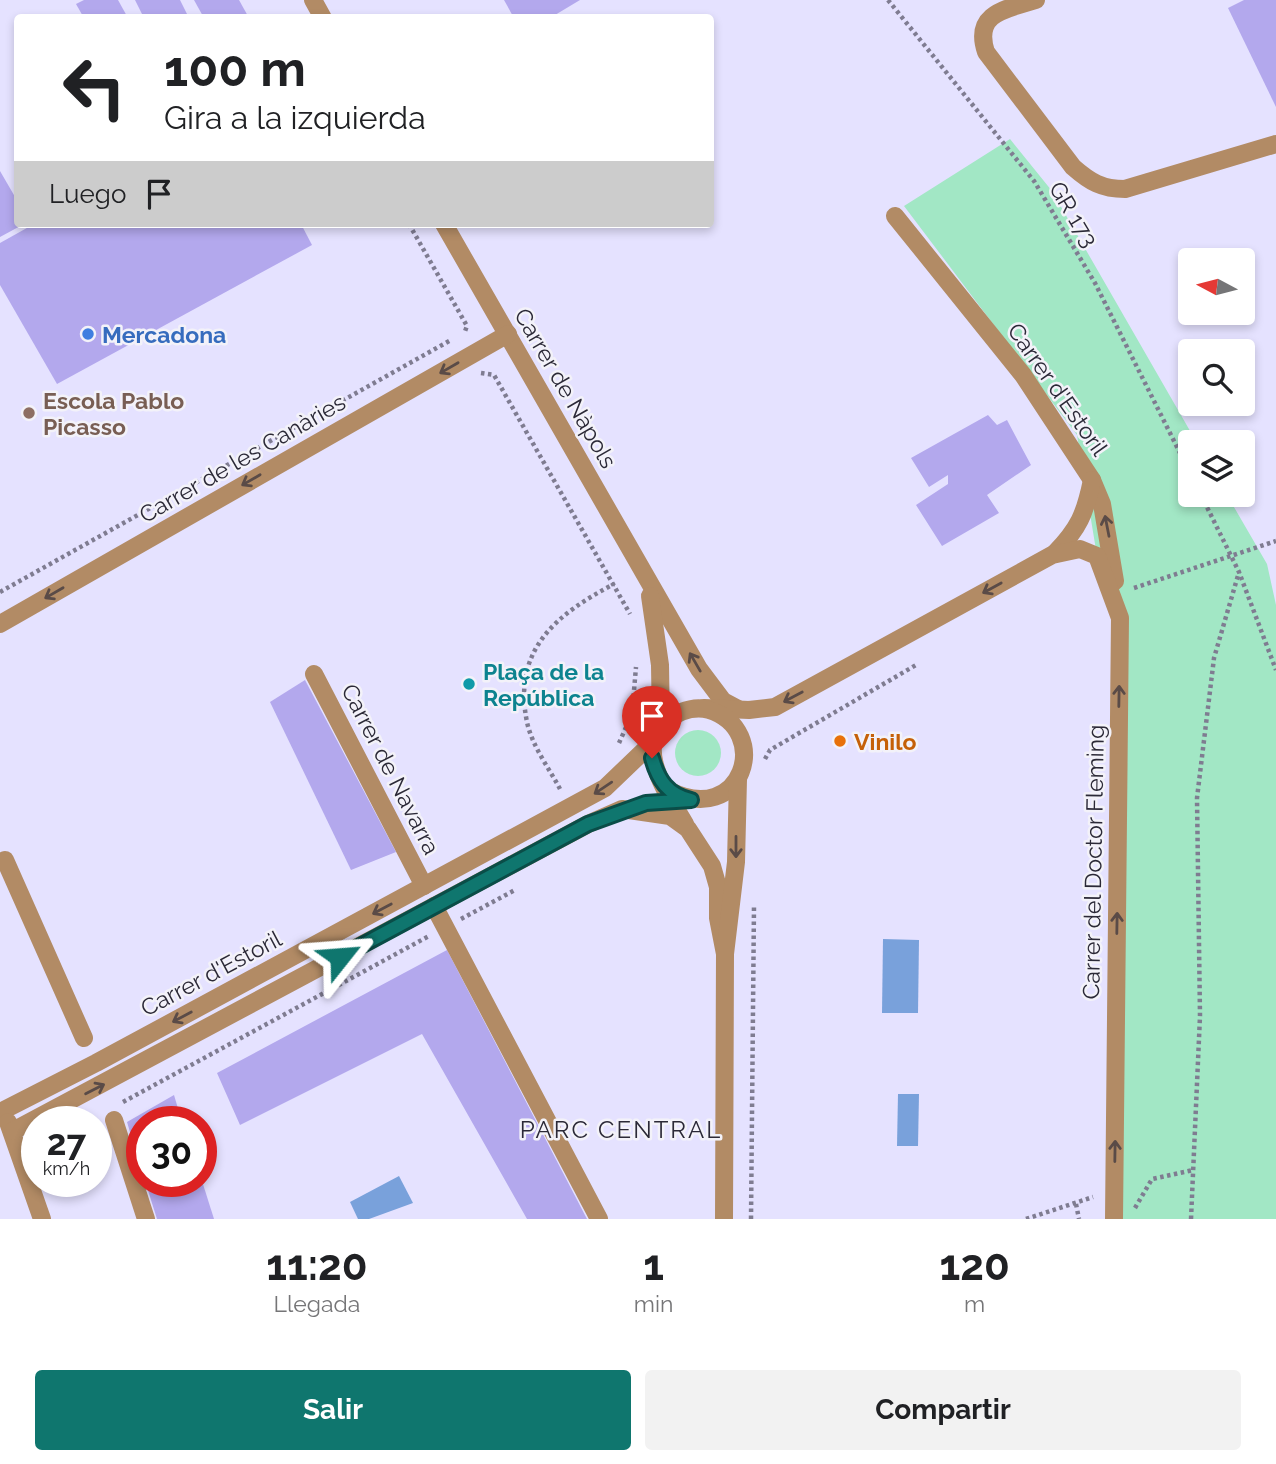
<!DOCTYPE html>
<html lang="es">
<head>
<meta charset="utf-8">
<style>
	body { margin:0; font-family:Raleway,sans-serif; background:#f2f2f2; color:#202124; height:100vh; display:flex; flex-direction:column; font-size:26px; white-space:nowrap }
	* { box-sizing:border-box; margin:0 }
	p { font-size:23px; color:#757577 }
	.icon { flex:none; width:38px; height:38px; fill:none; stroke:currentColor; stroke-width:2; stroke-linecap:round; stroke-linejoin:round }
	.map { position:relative; height:1219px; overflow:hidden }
	.side { display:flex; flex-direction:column; background:#fff; flex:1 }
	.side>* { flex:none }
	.guide { position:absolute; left:14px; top:14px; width:700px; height:214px; border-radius:7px; box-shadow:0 4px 10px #0003; background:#fff; color:#202124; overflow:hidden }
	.needle { width:46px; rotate:277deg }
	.buttons { position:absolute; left:1178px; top:248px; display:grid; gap:14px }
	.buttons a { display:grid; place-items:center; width:77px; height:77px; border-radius:7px; background:#fff; box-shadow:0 4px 10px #0003; font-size:35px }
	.speed { position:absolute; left:21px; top:1106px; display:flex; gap:14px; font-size:35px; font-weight:700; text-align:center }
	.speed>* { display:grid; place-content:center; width:91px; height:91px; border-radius:50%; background:#fff; box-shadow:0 4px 10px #0003; line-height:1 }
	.speed small { font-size:18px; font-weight:400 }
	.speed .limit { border:10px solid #d22; background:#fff; color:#111 }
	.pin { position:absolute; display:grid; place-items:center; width:60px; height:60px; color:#fff; margin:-72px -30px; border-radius:50% 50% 50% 0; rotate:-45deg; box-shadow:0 0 7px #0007 }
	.pin .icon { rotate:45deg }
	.me { position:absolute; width:77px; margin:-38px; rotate:62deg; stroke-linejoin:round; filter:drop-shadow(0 0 5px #0008) }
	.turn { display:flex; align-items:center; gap:24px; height:147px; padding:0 35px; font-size:32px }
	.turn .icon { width:91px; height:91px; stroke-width:2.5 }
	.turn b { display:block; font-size:49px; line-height:60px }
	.then { display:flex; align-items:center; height:66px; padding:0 35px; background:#0003; gap:14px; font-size:26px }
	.eta { display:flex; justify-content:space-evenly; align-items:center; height:119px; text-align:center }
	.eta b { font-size:42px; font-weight:700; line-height:49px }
	.primary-button { display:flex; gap:14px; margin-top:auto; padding:14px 35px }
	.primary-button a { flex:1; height:80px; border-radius:7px; background:#0f766e; color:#fff; font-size:28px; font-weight:700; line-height:80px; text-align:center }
	.primary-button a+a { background:#f2f2f2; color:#202124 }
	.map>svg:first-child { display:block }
	.green { fill:#a2e7c5 }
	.water { fill:#79a1db }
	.building { fill:#b3a8ed }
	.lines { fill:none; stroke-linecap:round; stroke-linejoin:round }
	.path { stroke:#7f7c91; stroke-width:4.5; stroke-dasharray:3.5 3.5; stroke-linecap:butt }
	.minor { stroke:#b28b65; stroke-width:18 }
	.oneway { stroke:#5a4b47 }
	.route-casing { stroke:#0a4d48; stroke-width:18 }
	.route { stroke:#0f766e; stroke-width:12 }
	.shop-dot { fill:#3f7fe0; stroke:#f3f2f9; stroke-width:2.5 }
	.education-dot { fill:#8d6e63; stroke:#f3f2f9; stroke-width:2.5 }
	.culture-dot { fill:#0f9aa8; stroke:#f3f2f9; stroke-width:2.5 }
	.food-dot { fill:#e8710a; stroke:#f3f2f9; stroke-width:2.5 }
	.labels { text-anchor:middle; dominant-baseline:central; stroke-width:5; stroke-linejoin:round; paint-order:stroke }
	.street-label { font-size:23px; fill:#2b2937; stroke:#f3f2f9 }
	.shop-label { font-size:23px; font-weight:bold; fill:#366cbe; stroke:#f3f2f9; text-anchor:start }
	.education-label { font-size:23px; font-weight:bold; fill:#785e54; stroke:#f3f2f9; text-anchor:start }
	.culture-label { font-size:23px; font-weight:bold; fill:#0d838f; stroke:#f3f2f9; text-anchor:start }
	.food-label { font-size:23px; font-weight:bold; fill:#c56008; stroke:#f3f2f9; text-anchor:start }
	.neighbourhood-label { font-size:24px; letter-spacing:2px; fill:#2b2937; stroke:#f3f2f9 }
</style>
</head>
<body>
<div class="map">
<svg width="1276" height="1219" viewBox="0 0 1276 1219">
	<rect width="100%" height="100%" fill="#e5e2ff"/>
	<g class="green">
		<polygon points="1010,139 1052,191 1197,443 1190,443 1190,495 1227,495 1267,564 1276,605 1276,1219 1114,1219 1120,618 1097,556 1077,435 904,206"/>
		<circle cx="698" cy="753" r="23"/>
	</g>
	<g class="water">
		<polygon points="883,939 919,940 918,1013 882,1013"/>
		<polygon points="898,1094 919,1094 918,1146 897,1146"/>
		<polygon points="399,1176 413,1203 369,1219 358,1219 350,1202"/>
	</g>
	<g class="building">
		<polygon points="84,0 118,0 128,18 84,18 76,4"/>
		<polygon points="135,0 180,0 189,18 144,18"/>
		<polygon points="194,0 239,0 249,18 204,18"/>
		<polygon points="504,0 580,0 550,18 514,18"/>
		<polygon points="1244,0 1276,0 1276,107 1228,8"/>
		<polygon points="0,171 18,202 18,224 24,224 0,237"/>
		<polygon points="34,224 301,224 312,245 57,384 0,285 0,243"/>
		<polygon points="988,415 997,425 1007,420 1031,465 987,495 999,513 942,546 916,505 948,484 948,475 929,487 911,458"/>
		<polygon points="305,680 396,852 351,870 270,702"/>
		<polygon points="447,950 587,1219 527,1219 422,1034 240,1125 217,1073"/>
		<polygon points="174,1095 182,1122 142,1122 141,1169 127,1122"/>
		<polygon points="145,1181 202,1181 214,1219 157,1219"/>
	</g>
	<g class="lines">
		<g class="path">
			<polyline points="888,0 1034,181 1095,283 1190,473"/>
			<polyline points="409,224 467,326 464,334"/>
			<polyline points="481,373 494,375 630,614"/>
			<polyline points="1201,495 1239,572 1276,670"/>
			<polyline points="1134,588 1276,541"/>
			<polyline points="0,592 451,340"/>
			<polyline points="619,743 632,714 636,667"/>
			<polyline points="765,759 770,750 916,665"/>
			<path d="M 560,789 C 549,768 532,746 527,722 C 512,649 557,614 614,584"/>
			<polyline points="461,919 515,890"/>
			<polyline points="123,1102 429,936"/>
			<polyline points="1076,1204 1079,1219"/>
			<polyline points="1135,1208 1152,1179 1193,1170"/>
			<polyline points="751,1219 754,905"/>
			<polyline points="1026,1219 1093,1197"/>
			<polyline points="1191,1219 1200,1016 1197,798 1214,658 1239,572"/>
		</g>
		<g class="minor">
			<polyline points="313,0 323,18"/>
			<path d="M 1036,0 C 1006,9 973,13 986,52 L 1073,167 C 1090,182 1102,189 1125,189 L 1276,144"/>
			<polyline points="895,216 1023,375 1092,480 1102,504 1115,581"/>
			<polyline points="444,224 699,669 723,701 738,709"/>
			<path d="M 1055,553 C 1079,528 1085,514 1092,480"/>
			<polyline points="650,596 660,665 661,728"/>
			<polyline points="0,624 508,334"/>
			<polyline points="314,674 424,886"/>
			<polyline points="704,708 749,710 775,707 1052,555 1080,549 1097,556 1120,618 1114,1219"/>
			<path d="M 668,790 C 743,829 773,730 709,710 C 697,706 683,710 673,716 C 629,743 668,794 685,824"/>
			<polyline points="5,860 84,1038"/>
			<polyline points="434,906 599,1219"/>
			<polyline points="2,1111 96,1063 605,788 653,742"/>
			<polyline points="114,1120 146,1219"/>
			<polyline points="8,1122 42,1219"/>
			<polyline points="13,1131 588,824 622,809 670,816 688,829 712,866 718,887 718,918 725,954"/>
			<polyline points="724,1219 725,954 736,862 738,779"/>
		</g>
	</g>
	<defs><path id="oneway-shaft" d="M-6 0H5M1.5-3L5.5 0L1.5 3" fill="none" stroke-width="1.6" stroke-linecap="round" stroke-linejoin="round" transform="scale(1.75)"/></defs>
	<g class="oneway">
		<use href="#oneway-shaft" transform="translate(449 368) rotate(150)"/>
		<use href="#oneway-shaft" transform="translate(251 480) rotate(150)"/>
		<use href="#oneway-shaft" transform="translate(1107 526) rotate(-101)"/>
		<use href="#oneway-shaft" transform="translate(992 588) rotate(151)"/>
		<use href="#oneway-shaft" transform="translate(54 593) rotate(150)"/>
		<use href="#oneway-shaft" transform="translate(695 662) rotate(-120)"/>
		<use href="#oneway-shaft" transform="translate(1119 696) rotate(-89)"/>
		<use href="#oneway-shaft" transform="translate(793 697) rotate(152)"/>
		<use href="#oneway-shaft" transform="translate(603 788) rotate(146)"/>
		<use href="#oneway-shaft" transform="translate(736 847) rotate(90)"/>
		<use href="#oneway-shaft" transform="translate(382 909) rotate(152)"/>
		<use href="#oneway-shaft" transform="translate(1117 923) rotate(-89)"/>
		<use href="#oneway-shaft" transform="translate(182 1017) rotate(152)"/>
		<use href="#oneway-shaft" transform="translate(95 1089) rotate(-27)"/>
		<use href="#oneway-shaft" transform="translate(1115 1151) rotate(-89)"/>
	</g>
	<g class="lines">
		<defs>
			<path id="route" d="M 340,957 L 588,824 L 646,803 L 691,800 C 668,795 658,780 652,758"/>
		</defs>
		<use href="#route" class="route-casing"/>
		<use href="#route" class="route"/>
	</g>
	<circle class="shop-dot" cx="88" cy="334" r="7"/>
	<circle class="education-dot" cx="29" cy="413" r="7"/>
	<circle class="culture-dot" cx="469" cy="684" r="7"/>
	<circle class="food-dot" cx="840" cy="741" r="7"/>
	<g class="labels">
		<g class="street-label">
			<text transform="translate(1074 214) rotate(59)">GR 173</text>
			<text transform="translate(566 388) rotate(60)">Carrer de Nàpols</text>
			<text transform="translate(1058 389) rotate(55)">Carrer d'Estoril</text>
			<text transform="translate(242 458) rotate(-30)">Carrer de les Canàries</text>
			<text transform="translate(391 769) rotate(63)">Carrer de Navarra</text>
			<text transform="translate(1093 862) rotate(-89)">Carrer del Doctor Fleming</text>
			<text transform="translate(211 973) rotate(-28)">Carrer d'Estoril</text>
		</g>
		<g class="shop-label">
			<text x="102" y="334">Mercadona</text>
		</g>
		<g class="education-label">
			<text x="43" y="400">Escola Pablo<tspan x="43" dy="26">Picasso</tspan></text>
		</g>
		<g class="culture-label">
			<text x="483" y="671">Plaça de la<tspan x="483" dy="26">República</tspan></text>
		</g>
		<g class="food-label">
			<text x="854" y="741">Vinilo</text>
		</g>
		<g class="neighbourhood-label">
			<text x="621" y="1129">PARC CENTRAL</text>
		</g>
	</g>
</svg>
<div class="buttons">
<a><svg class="needle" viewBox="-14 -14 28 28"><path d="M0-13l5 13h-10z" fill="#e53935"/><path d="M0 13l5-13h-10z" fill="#757577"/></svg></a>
<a><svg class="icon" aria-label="search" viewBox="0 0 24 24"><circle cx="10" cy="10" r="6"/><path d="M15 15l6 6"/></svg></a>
<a><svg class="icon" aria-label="layers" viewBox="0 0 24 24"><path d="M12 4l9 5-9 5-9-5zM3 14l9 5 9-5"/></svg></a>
</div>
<div class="speed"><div>27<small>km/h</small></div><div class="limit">30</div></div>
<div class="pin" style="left:652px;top:758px;background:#d93025"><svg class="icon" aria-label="arrive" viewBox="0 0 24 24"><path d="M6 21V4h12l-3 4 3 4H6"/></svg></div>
<svg class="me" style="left:340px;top:957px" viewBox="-20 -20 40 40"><path d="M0-17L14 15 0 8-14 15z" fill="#0f766e" stroke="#fff" stroke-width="4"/></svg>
<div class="guide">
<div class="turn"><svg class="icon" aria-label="left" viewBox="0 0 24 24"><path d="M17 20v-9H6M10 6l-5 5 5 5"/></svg><div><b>100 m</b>Gira a la izquierda</div></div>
<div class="then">Luego<svg class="icon" aria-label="arrive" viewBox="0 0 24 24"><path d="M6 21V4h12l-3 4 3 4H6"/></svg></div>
</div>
</div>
<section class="side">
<div class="eta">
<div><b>11:20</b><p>Llegada</p></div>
<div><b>1</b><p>min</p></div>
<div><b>120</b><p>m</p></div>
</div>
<div class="primary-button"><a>Salir</a><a>Compartir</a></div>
</section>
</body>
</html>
